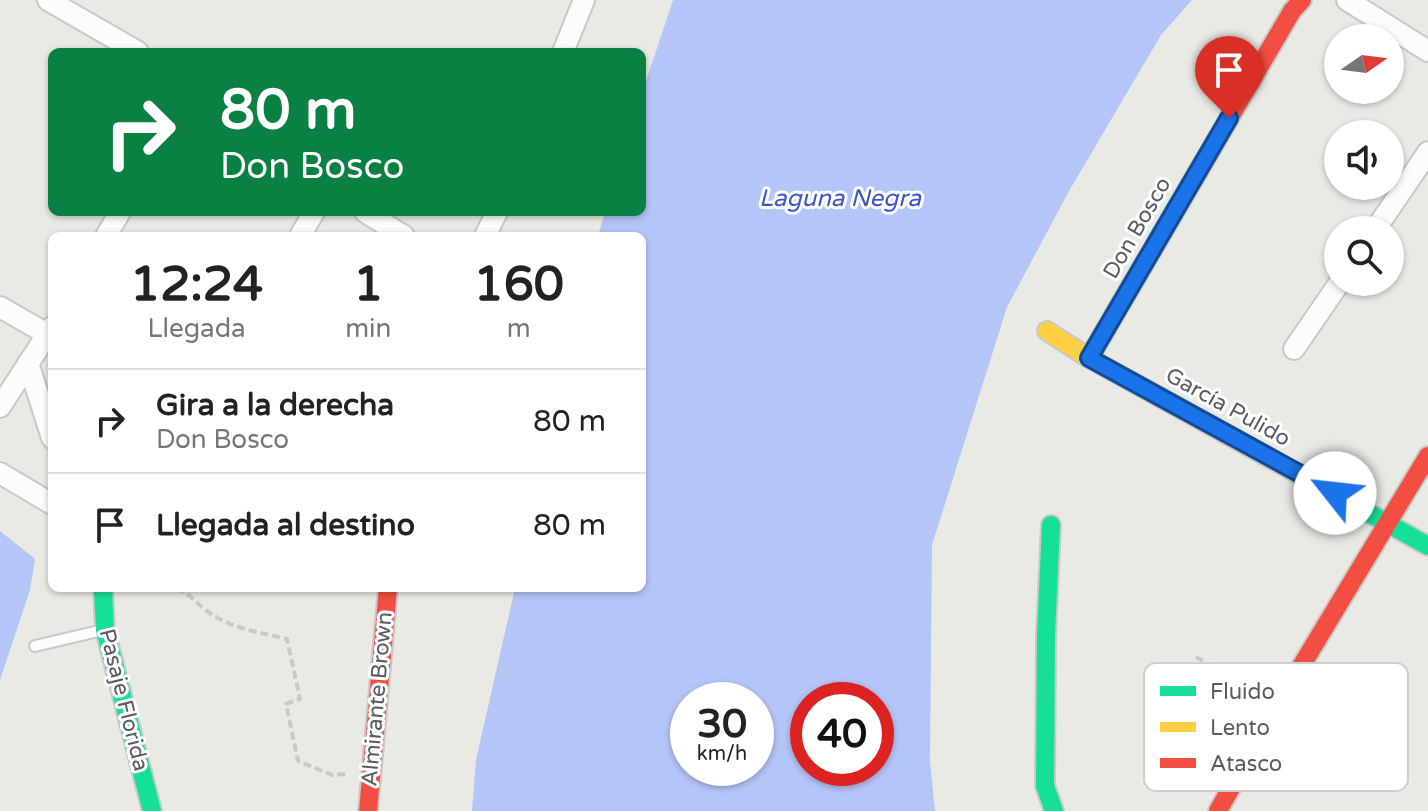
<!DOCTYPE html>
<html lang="es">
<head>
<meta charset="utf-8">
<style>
	body { margin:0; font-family:"Varela Round",sans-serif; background:#f2f2f2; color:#222; height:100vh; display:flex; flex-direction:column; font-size:30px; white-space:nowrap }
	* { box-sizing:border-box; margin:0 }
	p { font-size:26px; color:#767676 }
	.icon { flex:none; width:44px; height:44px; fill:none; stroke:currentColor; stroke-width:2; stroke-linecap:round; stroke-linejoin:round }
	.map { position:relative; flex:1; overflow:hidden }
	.side { position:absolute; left:48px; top:232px; width:598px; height:360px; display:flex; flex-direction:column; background:#fff; border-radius:12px; box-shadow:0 2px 6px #0004 }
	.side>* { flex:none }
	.hud { position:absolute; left:48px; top:48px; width:598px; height:168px; border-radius:12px; box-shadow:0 2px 6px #0004; background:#0b8043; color:#fff; overflow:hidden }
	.needle { width:52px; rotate:76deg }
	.controls { position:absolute; left:1324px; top:24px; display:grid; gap:16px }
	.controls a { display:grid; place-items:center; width:80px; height:80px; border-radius:50%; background:#fff; box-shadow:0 2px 6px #0004; font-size:40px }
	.speed { position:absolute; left:670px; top:682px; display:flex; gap:16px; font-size:40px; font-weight:700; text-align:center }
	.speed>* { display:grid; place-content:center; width:104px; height:104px; border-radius:50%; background:#fff; box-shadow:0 2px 6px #0004; line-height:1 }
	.speed small { font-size:20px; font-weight:400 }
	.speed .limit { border:12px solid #d22; background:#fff; color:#111 }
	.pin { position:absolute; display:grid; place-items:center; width:68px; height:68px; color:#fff; margin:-82px -34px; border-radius:50% 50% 50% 0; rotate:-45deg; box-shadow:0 0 8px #0007 }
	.pin .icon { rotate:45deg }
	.me { position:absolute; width:88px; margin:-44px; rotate:299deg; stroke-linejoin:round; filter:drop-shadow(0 0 6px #0008) }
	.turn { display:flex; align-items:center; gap:28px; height:168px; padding:0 40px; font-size:36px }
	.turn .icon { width:104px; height:104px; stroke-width:2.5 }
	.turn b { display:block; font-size:56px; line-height:68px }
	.eta { display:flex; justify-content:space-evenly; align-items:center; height:136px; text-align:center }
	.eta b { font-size:48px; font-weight:800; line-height:56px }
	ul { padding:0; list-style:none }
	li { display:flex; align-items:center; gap:24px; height:104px; padding:0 40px; border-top:2px solid #e0e0e0 }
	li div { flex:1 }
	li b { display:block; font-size:30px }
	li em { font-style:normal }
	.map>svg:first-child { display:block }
	.water { fill:#b4c5f7; fill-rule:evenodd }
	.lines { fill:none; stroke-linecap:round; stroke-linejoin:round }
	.lane-casing { stroke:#c8c8c8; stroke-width:14 }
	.street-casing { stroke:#c8c8c8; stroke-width:24 }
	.fast-casing { stroke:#c8c9c9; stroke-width:22 }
	.slow-casing { stroke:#c8c9c9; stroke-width:22 }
	.jam-casing { stroke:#c8c9c9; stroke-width:22 }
	.path { stroke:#c6cbca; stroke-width:4; stroke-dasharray:8 4; stroke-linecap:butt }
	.lane { stroke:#fcfcfb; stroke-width:10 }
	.street { stroke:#fcfcfb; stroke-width:20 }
	.fast { stroke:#16e098; stroke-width:18 }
	.slow { stroke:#ffcf43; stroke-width:18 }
	.jam { stroke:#f24e42; stroke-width:18 }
	.route-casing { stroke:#114b97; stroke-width:20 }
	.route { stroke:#1a73e8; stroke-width:14 }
	.labels { text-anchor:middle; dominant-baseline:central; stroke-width:6; stroke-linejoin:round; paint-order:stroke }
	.street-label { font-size:22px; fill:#595a62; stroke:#fff }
	.water-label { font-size:24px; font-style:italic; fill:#3f55c4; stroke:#fff }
	.key { fill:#fff; stroke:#cdced0; stroke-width:2 }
	.key-label { font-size:22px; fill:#595a62 }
</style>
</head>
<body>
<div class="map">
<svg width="1428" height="811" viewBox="0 0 1428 811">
	<rect width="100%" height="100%" fill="#e9eae3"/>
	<g class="water">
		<path d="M 673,0 L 1192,0 L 1161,35 L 1069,191 L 1007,307 L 932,545 L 930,761 L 935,811 L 472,811 L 476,760 L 515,588 L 642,588 L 642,236 L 598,236 L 605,212 L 642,212 L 642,93 ZM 688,700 L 756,700 L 756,768 L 688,768 ZM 808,700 L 876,700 L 876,768 L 808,768 Z"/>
		<polygon points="0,531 35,559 30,590 0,680"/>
	</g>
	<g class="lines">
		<defs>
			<polyline id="lane" points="35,646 103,630"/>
			<g id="street">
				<polyline points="48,0 138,52"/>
				<polyline points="1347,0 1428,51"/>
				<polyline points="563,52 584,0"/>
				<polyline points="365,212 404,236"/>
				<polyline points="1375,230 1428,152"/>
				<polyline points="106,236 120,212"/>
				<polyline points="300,236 314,212"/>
				<polyline points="485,236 497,212"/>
				<polyline points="0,307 52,337"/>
				<polyline points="1294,349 1340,282"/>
				<polyline points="28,363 52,438"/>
				<polyline points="0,407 52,327"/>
				<polyline points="0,473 52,504"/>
			</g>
			<g id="fast">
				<polyline points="1340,497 1428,546"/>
				<polyline points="1051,525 1046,635 1045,786 1054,811"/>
				<polyline points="103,588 105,630 152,811"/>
			</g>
			<polyline id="slow" points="1047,331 1089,358 1340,497"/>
			<g id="jam">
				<polyline points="1089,358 1292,11 1302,0"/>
				<polyline points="368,811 388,588"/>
				<polyline points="1218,811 1279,703 1428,456"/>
			</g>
		</defs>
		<use href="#lane" class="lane-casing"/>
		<use href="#street" class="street-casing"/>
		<use href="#fast" class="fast-casing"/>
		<use href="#slow" class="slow-casing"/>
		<use href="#jam" class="jam-casing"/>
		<g class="path">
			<path d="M 177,588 C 192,595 199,607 213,615 C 234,629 263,633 287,639 L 300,699 L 286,704 L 298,761 L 332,775 L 346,774"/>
			<polyline points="1196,657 1259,692"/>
		</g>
		<use href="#lane" class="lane"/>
		<use href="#street" class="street"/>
		<use href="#fast" class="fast"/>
		<use href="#slow" class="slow"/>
		<use href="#jam" class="jam"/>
	</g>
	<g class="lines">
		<defs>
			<polyline id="route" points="1229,118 1089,358 1335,493"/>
		</defs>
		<use href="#route" class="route-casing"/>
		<use href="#route" class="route"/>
	</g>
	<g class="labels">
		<g class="street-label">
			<text transform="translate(1137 228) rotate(-60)">Don Bosco</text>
			<text transform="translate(1228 407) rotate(29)">García Pulido</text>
			<text transform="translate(377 699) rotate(-85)">Almirante Brown</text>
			<text transform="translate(124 700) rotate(76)">Pasaje Florida</text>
		</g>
		<g class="water-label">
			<text x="840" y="198">Laguna Negra</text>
		</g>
	</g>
	<rect x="1144" y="663" width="264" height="128" rx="12" class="key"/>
	<rect x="1160" y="686" width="36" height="10" fill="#16e098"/>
	<rect x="1160" y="722" width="36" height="10" fill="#ffcf43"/>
	<rect x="1160" y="758" width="36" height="10" fill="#f24e42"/>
	<g class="key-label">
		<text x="1210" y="699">Fluido</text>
		<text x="1210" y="735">Lento</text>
		<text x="1210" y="771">Atasco</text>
	</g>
</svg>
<div class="controls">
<a><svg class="needle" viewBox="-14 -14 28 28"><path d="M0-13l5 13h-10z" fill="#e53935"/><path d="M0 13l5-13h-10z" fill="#767676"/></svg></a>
<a><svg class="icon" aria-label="sound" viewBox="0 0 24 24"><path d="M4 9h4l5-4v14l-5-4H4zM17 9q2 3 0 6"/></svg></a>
<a><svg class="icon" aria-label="search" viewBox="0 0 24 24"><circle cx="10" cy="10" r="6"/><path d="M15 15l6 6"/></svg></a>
</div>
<div class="speed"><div>30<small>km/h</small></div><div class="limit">40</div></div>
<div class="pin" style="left:1229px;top:118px;background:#d93025"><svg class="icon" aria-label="arrive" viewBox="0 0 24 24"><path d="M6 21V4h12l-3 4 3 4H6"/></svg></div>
<svg class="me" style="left:1335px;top:493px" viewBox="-20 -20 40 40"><circle r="19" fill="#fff"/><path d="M0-13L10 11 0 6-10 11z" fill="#1a73e8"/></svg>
<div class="hud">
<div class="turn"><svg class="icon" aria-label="right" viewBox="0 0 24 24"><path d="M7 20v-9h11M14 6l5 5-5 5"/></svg><div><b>80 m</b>Don Bosco</div></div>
</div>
<section class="side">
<div class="eta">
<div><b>12:24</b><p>Llegada</p></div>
<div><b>1</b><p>min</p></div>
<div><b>160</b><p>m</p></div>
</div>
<ul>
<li><svg class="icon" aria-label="right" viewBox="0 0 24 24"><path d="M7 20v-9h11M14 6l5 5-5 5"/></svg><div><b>Gira a la derecha</b><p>Don Bosco</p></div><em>80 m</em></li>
<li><svg class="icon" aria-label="arrive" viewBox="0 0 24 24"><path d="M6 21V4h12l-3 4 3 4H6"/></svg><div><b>Llegada al destino</b></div><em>80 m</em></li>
</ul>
</section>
</div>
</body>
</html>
